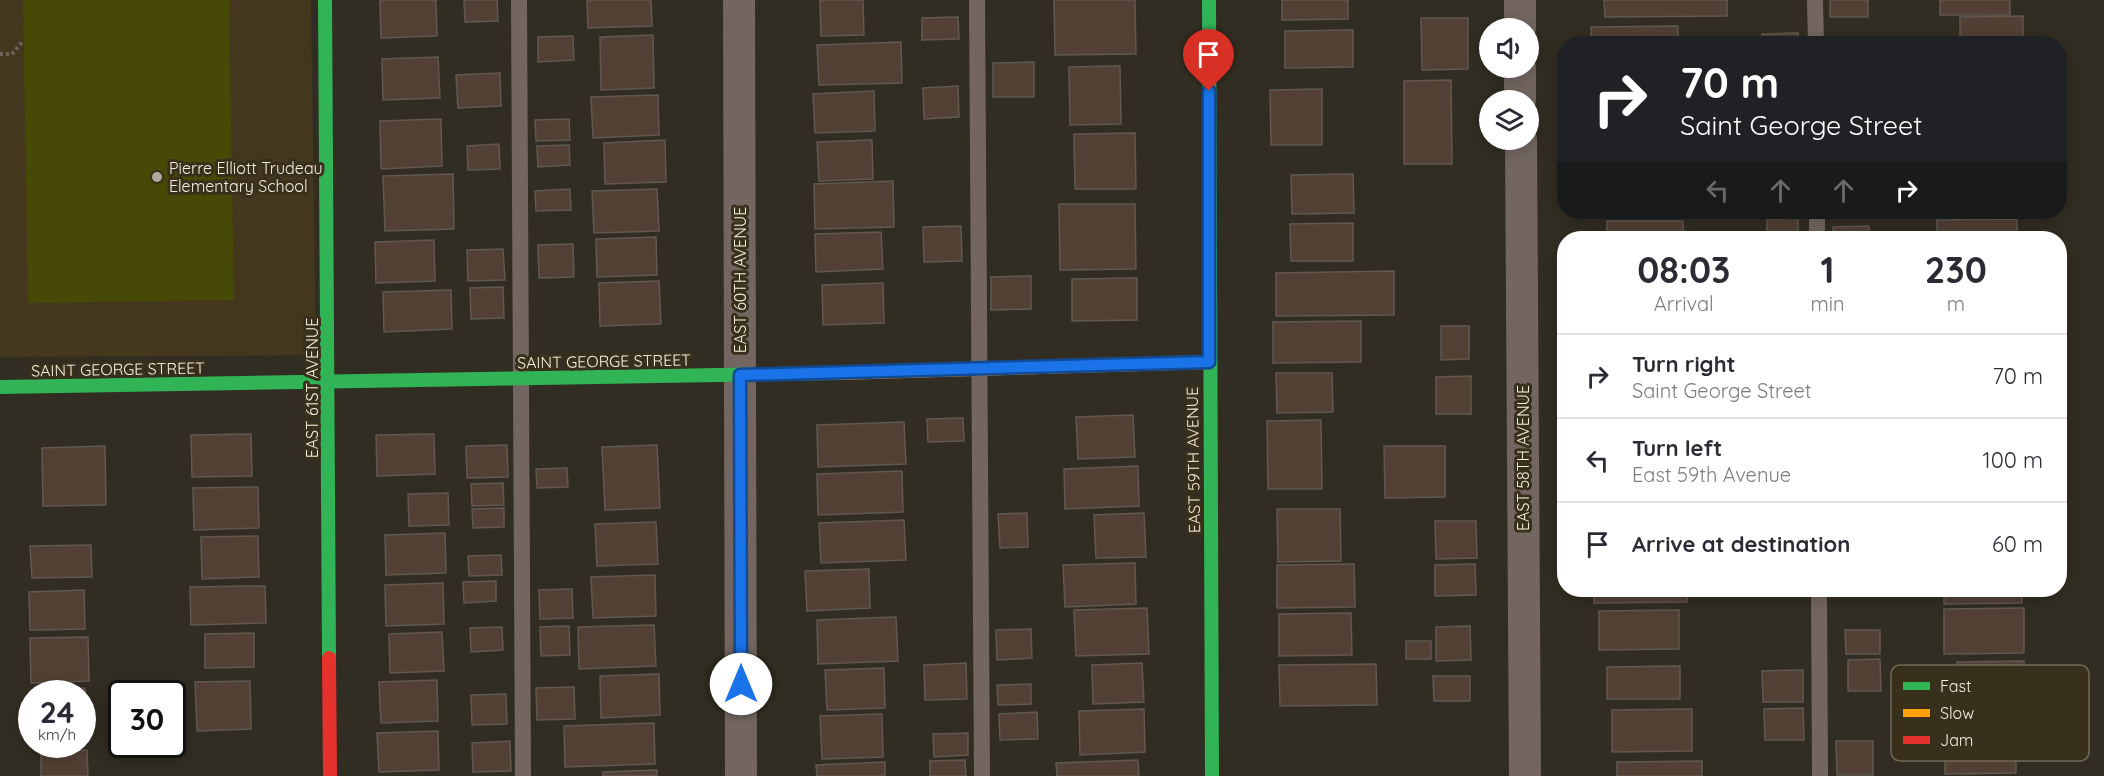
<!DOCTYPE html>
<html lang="en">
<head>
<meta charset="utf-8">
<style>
	body { margin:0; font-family:Quicksand,sans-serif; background:#f7f7f7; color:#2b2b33; height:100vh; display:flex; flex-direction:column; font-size:22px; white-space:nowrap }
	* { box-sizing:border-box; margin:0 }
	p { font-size:20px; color:#7c7c81 }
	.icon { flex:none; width:33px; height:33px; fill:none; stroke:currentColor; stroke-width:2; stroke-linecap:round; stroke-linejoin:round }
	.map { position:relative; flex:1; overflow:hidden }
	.sheet { position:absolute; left:1557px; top:231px; width:510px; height:366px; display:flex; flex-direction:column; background:#fff; border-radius:24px; box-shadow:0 3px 15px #0003 }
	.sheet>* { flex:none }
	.top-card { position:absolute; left:1557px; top:36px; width:510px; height:183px; border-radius:24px; box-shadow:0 3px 15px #0003; background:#202124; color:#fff; overflow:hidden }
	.fabs { position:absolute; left:1479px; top:18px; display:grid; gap:12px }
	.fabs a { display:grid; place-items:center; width:60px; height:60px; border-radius:50%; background:#fff; box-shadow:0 3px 15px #0003; font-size:30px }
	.speed { position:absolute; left:18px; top:680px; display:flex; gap:12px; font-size:30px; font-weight:700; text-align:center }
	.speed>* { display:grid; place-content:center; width:78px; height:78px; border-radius:50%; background:#fff; box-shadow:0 3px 15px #0003; line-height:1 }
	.speed small { font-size:15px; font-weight:400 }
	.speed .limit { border:3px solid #111; border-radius:9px; background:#fff; color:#111 }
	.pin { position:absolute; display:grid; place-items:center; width:51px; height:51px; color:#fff; margin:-62px -26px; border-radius:50% 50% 50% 0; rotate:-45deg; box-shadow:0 0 6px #0007 }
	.pin .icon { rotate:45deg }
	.me { position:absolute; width:66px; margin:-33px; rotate:0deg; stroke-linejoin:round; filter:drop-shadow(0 0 4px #0008) }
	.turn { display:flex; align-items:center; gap:21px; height:126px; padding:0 24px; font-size:27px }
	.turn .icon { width:78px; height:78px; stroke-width:2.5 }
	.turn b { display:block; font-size:42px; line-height:51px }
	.lanes { display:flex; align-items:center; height:57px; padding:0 24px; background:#0003; justify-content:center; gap:30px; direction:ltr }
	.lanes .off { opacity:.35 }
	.eta { display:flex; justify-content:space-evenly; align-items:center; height:102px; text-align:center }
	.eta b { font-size:36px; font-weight:700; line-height:42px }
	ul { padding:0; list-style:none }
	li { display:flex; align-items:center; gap:18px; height:84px; padding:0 24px; border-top:2px solid #e1e1e2 }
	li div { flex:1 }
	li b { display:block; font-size:22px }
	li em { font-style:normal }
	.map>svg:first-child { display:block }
	.built { fill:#43371e }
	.green { fill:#474906 }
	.building { fill:#524034; stroke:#605851; stroke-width:1.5 }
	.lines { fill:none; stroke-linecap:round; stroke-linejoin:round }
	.path { stroke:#6b635d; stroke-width:4; stroke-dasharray:3 3; stroke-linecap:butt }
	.lane { stroke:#736661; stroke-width:16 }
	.street { stroke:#736661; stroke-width:32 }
	.fast { stroke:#30b455; stroke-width:14 }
	.slow { stroke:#ff9f0a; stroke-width:14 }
	.jam { stroke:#e5322d; stroke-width:14 }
	.route-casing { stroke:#114b97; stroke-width:15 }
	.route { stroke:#1a73e8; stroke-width:10 }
	.poi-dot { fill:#b0aa9e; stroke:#39301b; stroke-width:2 }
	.labels { text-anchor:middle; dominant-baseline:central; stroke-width:6; stroke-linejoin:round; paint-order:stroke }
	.poi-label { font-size:16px; fill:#f4eee1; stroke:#39301b; text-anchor:start }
	.street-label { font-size:16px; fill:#f4eee1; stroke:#39301b }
	.key { fill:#39301b; stroke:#716956; stroke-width:1.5 }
	.key-label { font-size:16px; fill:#f4eee1 }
</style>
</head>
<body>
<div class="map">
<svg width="2104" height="776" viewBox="0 0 2104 776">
	<rect width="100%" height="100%" fill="#322d22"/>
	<polygon class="built" points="0,0 311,0 316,355 0,357"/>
	<polygon class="green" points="23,0 229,0 234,300 28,303"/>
	<g class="building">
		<polygon points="380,0 436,0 437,36 381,38"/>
		<polygon points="464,0 497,0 498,21 465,22"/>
		<polygon points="587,0 651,0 652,26 588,28"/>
		<polygon points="820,0 863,0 864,35 821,36"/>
		<polygon points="1054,0 1135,0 1136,54 1055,55"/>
		<polygon points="1282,0 1348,0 1348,19 1282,20"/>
		<polygon points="1604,0 1727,0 1727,16 1605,17"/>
		<rect x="1830" y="0" width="38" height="17"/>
		<rect x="1940" y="0" width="70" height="15"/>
		<polygon points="2023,16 2023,44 1960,44 1960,17"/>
		<polygon points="958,17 959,39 922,40 922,18"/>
		<polygon points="1421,18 1468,18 1468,69 1422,70"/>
		<polygon points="1678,26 1678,44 1591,44 1591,27"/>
		<polygon points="1353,30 1353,67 1285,68 1285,31"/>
		<polygon points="1798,33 1798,44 1763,44 1762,34"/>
		<polygon points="653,35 654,88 601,90 600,37"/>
		<polygon points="573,36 574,60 538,62 538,37"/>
		<polygon points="901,42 902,83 819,85 817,45"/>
		<polygon points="438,57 440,98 383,100 382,59"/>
		<polygon points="1034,62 1034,97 993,97 993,63"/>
		<polygon points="1120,66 1121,124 1070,125 1069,67"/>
		<polygon points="500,73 501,106 458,108 456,75"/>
		<polygon points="1451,80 1452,164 1404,164 1404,81"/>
		<polygon points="958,86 959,117 924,119 923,88"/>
		<polygon points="1322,89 1322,145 1271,145 1270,90"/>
		<polygon points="874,91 875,131 815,133 813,94"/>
		<polygon points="658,95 659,135 593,138 591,97"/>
		<polygon points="441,119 442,166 381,169 380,121"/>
		<polygon points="569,119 570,140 536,141 535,120"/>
		<polygon points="1135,133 1136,189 1075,189 1074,134"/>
		<polygon points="665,140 666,182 605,184 604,143"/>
		<polygon points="872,140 873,179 819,181 817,142"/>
		<polygon points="499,144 500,169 468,170 467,146"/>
		<polygon points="569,145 570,165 538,167 537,146"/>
		<polygon points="453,174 454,229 385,231 383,176"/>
		<polygon points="1353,174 1354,213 1292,214 1291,175"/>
		<polygon points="893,181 894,227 815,229 814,184"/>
		<polygon points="570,189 571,210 536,211 535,191"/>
		<polygon points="657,189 659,231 594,233 592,191"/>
		<polygon points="1059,204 1135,204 1136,269 1060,270"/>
		<polygon points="1604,212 1686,212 1686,216 1604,217"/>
		<polygon points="1798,218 1798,238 1767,238 1767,219"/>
		<polygon points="2017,219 2017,238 1937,238 1937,220"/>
		<polygon points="1607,221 1683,221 1684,238 1607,238"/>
		<polygon points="1353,223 1353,261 1291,261 1290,224"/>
		<polygon points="961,226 962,261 924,262 923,227"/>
		<polygon points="1869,226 1869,238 1833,238 1833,227"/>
		<polygon points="881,232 883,269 816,272 815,234"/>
		<polygon points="656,237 657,275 597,277 596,239"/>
		<polygon points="434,240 435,281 376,283 375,242"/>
		<polygon points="573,244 574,277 539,278 538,245"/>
		<polygon points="503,249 505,280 468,281 467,250"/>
		<polygon points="1394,271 1394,315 1276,316 1276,273"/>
		<polygon points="1031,276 1031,309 991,310 991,277"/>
		<polygon points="1137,278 1137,320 1072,321 1072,279"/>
		<polygon points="659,281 661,324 600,326 599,283"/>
		<polygon points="883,283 884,323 823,325 822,285"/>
		<polygon points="503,287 504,318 471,319 470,288"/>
		<polygon points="451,290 452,329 384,332 383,292"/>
		<polygon points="1361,321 1361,362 1273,363 1273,322"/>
		<polygon points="1441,326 1469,326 1469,359 1441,360"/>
		<polygon points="1276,373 1332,373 1333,412 1277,413"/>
		<polygon points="1471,376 1471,414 1436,414 1436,377"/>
		<polygon points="1133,415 1135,457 1078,459 1076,417"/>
		<polygon points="963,418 964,441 928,442 927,419"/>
		<polygon points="1321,420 1322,489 1268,489 1267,421"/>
		<polygon points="904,422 906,464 818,467 817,425"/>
		<polygon points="251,434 252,476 192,477 191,435"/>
		<polygon points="434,434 435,474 377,476 376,435"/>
		<polygon points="507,445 508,477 467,478 466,446"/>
		<polygon points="657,445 660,508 605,510 602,447"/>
		<polygon points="105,446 106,505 43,506 42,448"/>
		<polygon points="1384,446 1445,446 1445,497 1385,498"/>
		<polygon points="1138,466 1139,506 1065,509 1064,469"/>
		<polygon points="567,468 568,487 537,488 536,469"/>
		<polygon points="902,471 903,512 818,515 817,474"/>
		<polygon points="503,483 504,505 472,506 471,484"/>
		<polygon points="258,487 259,528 194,530 193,488"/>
		<polygon points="448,493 449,525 409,526 408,494"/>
		<polygon points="504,508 504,527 473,528 472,509"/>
		<polygon points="1277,509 1340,509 1341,561 1278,562"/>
		<polygon points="1027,513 1028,547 1000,548 998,514"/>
		<polygon points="1144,513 1146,557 1096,558 1094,515"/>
		<polygon points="904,520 906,560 821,563 819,523"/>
		<polygon points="1435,521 1476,521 1477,558 1436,559"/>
		<polygon points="656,522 658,564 597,566 595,524"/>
		<polygon points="445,533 446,573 386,575 385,535"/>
		<polygon points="258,536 259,577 202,579 201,537"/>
		<polygon points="91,545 92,577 32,578 30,546"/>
		<polygon points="501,555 502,575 469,576 468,556"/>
		<polygon points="1135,563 1136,604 1065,607 1063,565"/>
		<polygon points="1354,564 1355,607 1277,608 1277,565"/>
		<polygon points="1475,564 1476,595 1435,596 1435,565"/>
		<polygon points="869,569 870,608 807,611 805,571"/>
		<polygon points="655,575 656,616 593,618 591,577"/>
		<polygon points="496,581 496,601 464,603 463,582"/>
		<polygon points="443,583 444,624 386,626 385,585"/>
		<polygon points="265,586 266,623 191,625 190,587"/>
		<polygon points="572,589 573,618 540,619 539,590"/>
		<polygon points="84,590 85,629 30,630 29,592"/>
		<polygon points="1594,590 1687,590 1687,602 1594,603"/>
		<polygon points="1944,590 2022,590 2022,603 1944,604"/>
		<polygon points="1147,608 1149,654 1076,656 1074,610"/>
		<polygon points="2024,608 2024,653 1944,654 1944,609"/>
		<polygon points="1679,610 1679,649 1599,650 1599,611"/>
		<polygon points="1351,613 1352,655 1279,656 1279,614"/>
		<polygon points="896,617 898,661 818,664 817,620"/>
		<polygon points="654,625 656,666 579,669 578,627"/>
		<polygon points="569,626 570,655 541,656 540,627"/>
		<polygon points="1470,626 1471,660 1436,661 1436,627"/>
		<polygon points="502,627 503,650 471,652 470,628"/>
		<polygon points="1031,629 1032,658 997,660 996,630"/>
		<polygon points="1845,630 1880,630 1880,654 1846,654"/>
		<polygon points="442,632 444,671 390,673 389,634"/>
		<polygon points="254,633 254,667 205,668 205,634"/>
		<polygon points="88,637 89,681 31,683 30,638"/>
		<rect x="1406" y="641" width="25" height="18"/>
		<polygon points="1880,659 1881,691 1848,691 1848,660"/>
		<polygon points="2024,661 2025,707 1957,708 1957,662"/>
		<polygon points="966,663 967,699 925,700 924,665"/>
		<polygon points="1142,663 1144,702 1093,704 1092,665"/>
		<polygon points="1376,664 1377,705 1280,706 1279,665"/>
		<polygon points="1680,666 1680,699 1607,699 1607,667"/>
		<polygon points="884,668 885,708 827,710 825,670"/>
		<polygon points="1803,670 1803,702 1763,702 1762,671"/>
		<polygon points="659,674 660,715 601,718 600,676"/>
		<polygon points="1433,676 1470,676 1470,701 1434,701"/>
		<polygon points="437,680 438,721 381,723 379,682"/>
		<polygon points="250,681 251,729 197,731 195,682"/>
		<polygon points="1031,684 1031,704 998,705 997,685"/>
		<polygon points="574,687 575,719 537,720 536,688"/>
		<polygon points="85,688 86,729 82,729 82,693 32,693 32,704 31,690"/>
		<polygon points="506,694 507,724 472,725 471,695"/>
		<polygon points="1803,708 1804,740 1765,740 1764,709"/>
		<polygon points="1144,709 1145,752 1080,755 1079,711"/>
		<polygon points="1692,709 1692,751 1612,752 1612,710"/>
		<polygon points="1037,712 1038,739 1000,740 999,714"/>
		<polygon points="882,714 883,757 822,759 820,716"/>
		<polygon points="2016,719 2016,773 1945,774 1945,720"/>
		<polygon points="654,723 655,764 565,767 564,726"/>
		<polygon points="438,731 439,770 379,772 377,733"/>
		<polygon points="968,733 968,755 934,757 933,734"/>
		<polygon points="510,741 511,771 473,772 472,743"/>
		<polygon points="1836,741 1873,741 1873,775 1837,775"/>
		<polygon points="87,750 88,776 41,776 41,751"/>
		<polygon points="965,760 966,776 930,776 930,761"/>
		<polygon points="1138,760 1139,776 1057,776 1056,763"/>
		<polygon points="1702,761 1702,776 1617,776 1617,762"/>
		<polygon points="885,762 885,776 817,776 816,765"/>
		<polygon points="657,770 657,776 603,776 603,772"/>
	</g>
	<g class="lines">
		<polyline class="path" points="0,54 12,54 23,41"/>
		<g class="lane">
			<polyline points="519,0 523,776"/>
			<polyline points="977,0 982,776"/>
			<polyline points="1815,0 1816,44"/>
			<polyline points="1817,212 1817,238"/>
			<polyline points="1819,590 1820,776"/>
		</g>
		<g class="street">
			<polyline points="739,0 741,776"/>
			<polyline points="1520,0 1520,28"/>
			<polyline points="1520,68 1520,100"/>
			<polyline points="1521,140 1525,776"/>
		</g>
		<g class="fast">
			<polyline points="325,0 329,658"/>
			<polyline points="1209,0 1212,776"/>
			<polyline points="0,387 839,373"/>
		</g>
		<polyline class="slow" points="839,373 1209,362"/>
		<polyline class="jam" points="329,658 330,776"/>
	</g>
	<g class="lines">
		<defs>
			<polyline id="route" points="741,684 740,375 1209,362 1209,91"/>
		</defs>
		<use href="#route" class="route-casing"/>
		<use href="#route" class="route"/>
	</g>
	<circle class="poi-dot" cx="157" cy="177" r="6"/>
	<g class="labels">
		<g class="poi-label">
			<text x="169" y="168">Pierre Elliott Trudeau<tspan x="169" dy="18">Elementary School</tspan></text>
		</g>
		<g class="street-label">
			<text transform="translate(740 280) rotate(-90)">EAST 60TH AVENUE</text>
			<text transform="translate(604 361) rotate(-1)">SAINT GEORGE STREET</text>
			<text transform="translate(118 369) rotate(-1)">SAINT GEORGE STREET</text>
			<text transform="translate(312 388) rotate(-90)">EAST 61ST AVENUE</text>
			<text transform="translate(1523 458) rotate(-90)">EAST 58TH AVENUE</text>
			<text transform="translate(1193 460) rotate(-91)">EAST 59TH AVENUE</text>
		</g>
	</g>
	<rect x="1891" y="665" width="198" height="96" rx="9" class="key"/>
	<rect x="1903" y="682" width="27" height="8" fill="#30b455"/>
	<rect x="1903" y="709" width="27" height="8" fill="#ff9f0a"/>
	<rect x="1903" y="736" width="27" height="8" fill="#e5322d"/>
	<g class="key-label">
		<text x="1940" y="692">Fast</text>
		<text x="1940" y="719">Slow</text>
		<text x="1940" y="746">Jam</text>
	</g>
</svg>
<div class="fabs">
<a><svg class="icon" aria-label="sound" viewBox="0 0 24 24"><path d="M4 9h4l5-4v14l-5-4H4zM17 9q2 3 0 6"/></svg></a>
<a><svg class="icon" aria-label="layers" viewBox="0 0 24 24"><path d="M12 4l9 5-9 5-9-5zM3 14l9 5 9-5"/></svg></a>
</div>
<div class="speed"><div>24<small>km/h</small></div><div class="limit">30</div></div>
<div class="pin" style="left:1209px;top:91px;background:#d93025"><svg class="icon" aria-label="arrive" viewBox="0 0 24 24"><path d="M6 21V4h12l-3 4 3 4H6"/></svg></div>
<svg class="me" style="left:741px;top:684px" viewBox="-20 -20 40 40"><circle r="19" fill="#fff"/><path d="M0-13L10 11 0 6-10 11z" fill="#1a73e8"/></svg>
<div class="top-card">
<div class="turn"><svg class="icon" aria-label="right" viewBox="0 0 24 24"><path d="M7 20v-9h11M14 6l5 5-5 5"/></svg><div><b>70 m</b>Saint George Street</div></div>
<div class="lanes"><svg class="icon off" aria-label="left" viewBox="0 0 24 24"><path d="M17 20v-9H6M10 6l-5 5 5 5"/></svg><svg class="icon off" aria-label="ahead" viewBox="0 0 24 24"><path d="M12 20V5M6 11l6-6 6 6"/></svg><svg class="icon off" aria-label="ahead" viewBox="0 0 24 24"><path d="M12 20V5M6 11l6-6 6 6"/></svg><svg class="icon" aria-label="right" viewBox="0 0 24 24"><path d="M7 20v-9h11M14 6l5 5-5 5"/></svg></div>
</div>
<section class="sheet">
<div class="eta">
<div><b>08:03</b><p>Arrival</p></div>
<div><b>1</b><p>min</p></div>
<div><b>230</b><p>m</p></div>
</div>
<ul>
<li><svg class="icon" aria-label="right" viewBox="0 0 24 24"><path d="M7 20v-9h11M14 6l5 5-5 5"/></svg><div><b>Turn right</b><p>Saint George Street</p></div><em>70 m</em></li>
<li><svg class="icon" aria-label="left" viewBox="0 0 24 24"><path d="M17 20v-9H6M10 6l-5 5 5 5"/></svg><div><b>Turn left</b><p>East 59th Avenue</p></div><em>100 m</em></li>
<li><svg class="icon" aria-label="arrive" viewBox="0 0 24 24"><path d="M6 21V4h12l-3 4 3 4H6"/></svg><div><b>Arrive at destination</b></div><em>60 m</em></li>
</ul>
</section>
</div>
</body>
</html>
